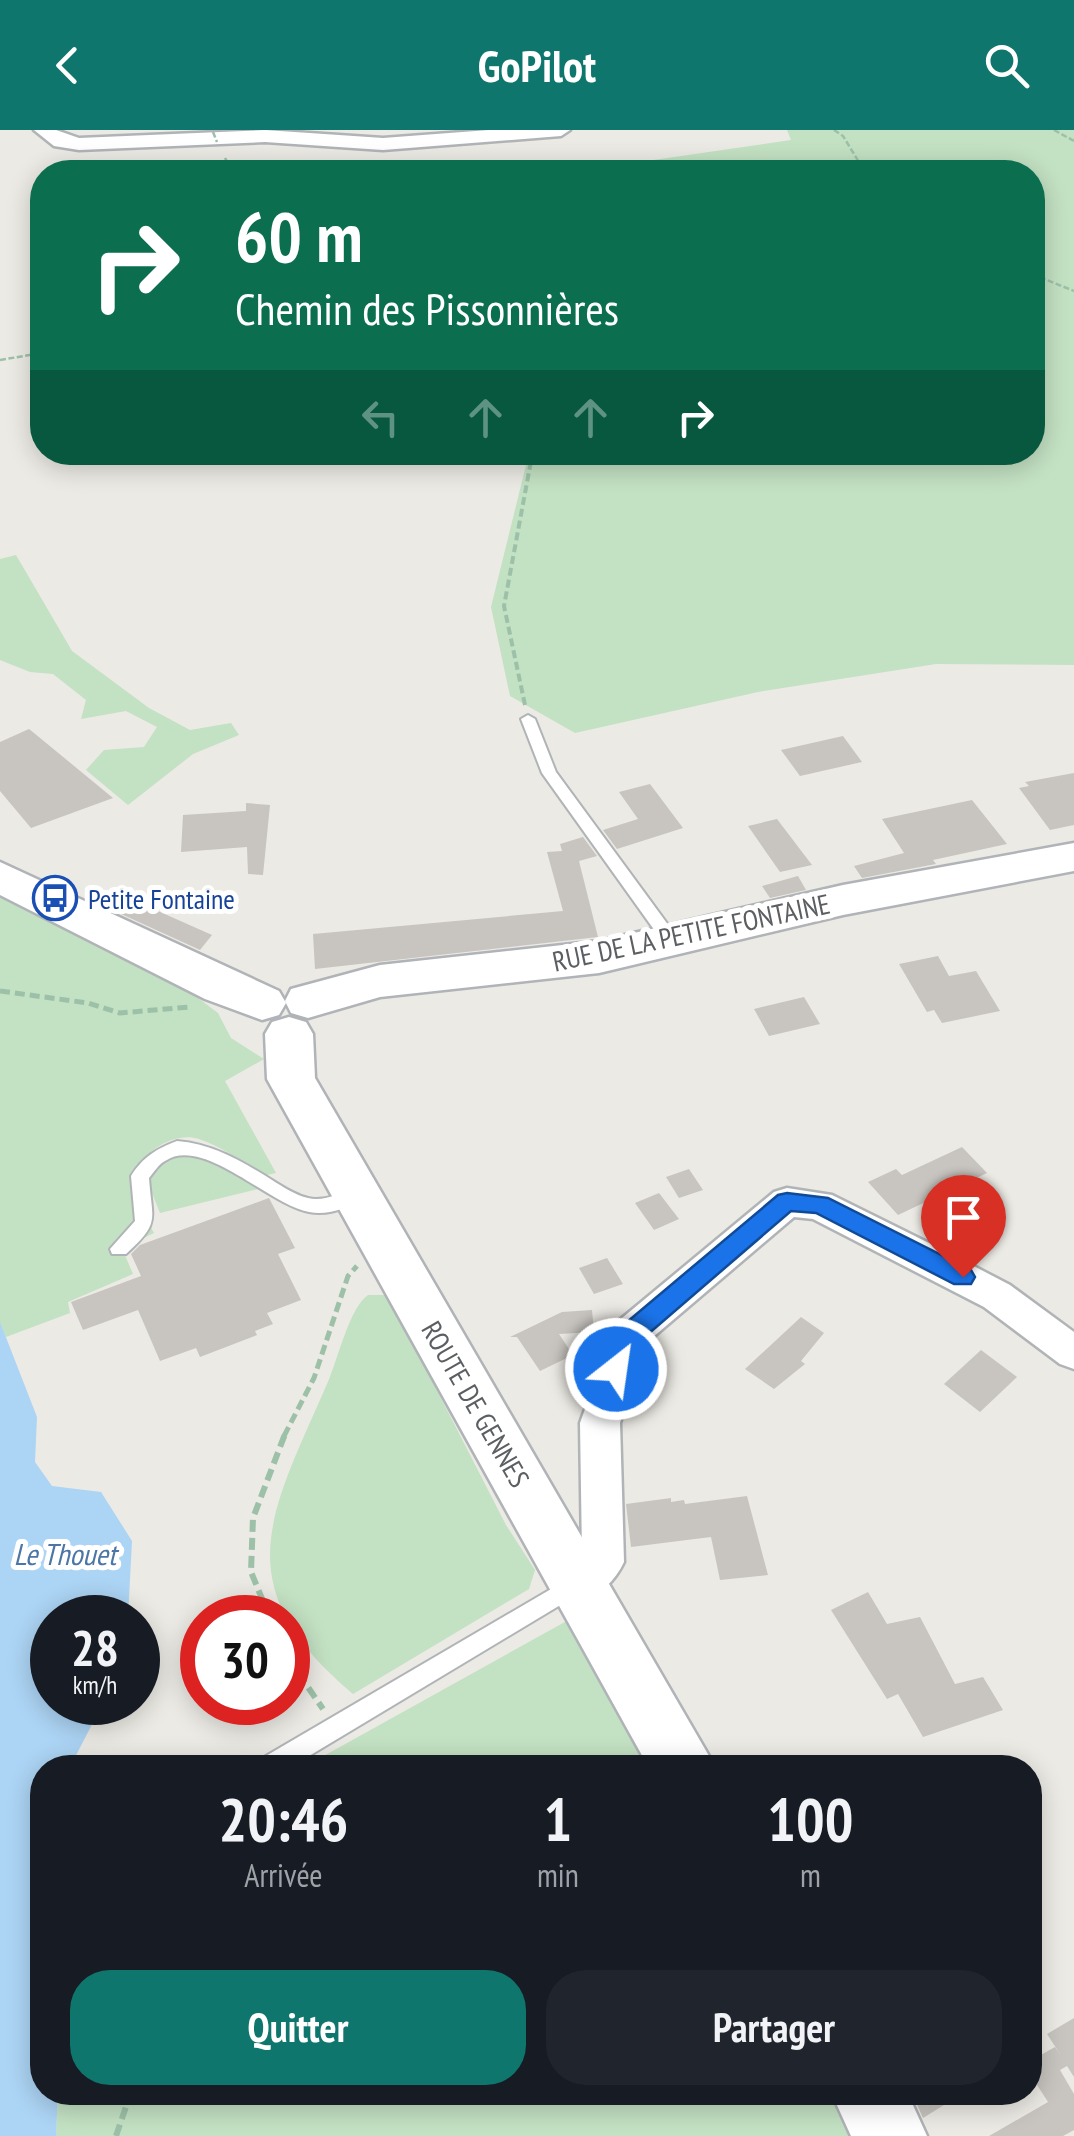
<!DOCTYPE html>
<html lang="fr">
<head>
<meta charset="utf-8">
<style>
	body { margin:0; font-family:"PT Sans Narrow",sans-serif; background:#20242c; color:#f1f3f6; height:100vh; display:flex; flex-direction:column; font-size:38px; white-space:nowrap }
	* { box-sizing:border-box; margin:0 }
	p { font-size:32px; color:#9ea1a6 }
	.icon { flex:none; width:55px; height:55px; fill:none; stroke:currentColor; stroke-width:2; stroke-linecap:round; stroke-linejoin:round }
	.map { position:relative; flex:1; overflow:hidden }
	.panel { position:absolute; left:30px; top:1625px; width:1012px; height:350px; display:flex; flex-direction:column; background:#171b24; border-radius:40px; box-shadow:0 5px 25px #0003 }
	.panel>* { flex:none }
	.hud { position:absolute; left:30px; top:30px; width:1015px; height:305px; border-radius:40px; box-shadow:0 5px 25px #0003; background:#0b6e4f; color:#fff; overflow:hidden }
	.speed { position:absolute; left:30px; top:1465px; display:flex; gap:20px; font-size:50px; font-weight:700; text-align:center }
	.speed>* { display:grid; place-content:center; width:130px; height:130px; border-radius:50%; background:#171b24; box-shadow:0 5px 25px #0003; line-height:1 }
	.speed small { font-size:25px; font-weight:400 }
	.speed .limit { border:15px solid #d22; background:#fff; color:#111 }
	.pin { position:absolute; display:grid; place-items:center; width:85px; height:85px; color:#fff; margin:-102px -42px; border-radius:50% 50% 50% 0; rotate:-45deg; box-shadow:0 0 10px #0007 }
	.pin .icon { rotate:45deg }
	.me { position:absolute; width:110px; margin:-55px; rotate:30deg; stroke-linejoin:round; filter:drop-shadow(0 0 8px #0008) }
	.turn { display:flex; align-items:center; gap:35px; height:210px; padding:0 40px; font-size:45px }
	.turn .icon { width:130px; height:130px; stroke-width:2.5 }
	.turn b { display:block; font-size:70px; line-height:85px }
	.lanes { display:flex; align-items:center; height:95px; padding:0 40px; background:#0003; justify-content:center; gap:50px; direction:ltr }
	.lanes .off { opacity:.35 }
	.eta { display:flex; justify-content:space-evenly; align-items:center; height:170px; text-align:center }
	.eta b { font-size:60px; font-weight:700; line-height:70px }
	.button { display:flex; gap:20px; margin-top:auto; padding:20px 40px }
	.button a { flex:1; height:115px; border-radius:40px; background:#0f766e; color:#fff; font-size:40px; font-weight:700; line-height:115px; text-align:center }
	.button a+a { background:#20242c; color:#f1f3f6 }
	header { display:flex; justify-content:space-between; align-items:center; height:130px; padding:0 40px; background:#0f766e; color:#fff; font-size:45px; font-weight:700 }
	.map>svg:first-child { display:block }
	.green { fill:#c3e1c3 }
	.water { fill:#acd4f4 }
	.building { fill:#c8c5c0 }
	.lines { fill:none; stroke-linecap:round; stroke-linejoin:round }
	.lane-casing { stroke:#b1b4b7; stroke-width:4 }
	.street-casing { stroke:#b1b4b7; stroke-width:5 }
	.secondary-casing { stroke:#b0b3b7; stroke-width:5 }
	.path-far3 { stroke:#9dc1a8; stroke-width:2.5; stroke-dasharray:6 2.5; stroke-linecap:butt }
	.path-far2 { stroke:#9dc1a8; stroke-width:4; stroke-dasharray:8 4; stroke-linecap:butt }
	.path-far1 { stroke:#9dc1a8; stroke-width:5; stroke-dasharray:10 5; stroke-linecap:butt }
	.path { stroke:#9dc1a8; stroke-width:6; stroke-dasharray:12 6; stroke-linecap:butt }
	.lane { fill:#fff; fill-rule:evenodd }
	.street { fill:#fff; fill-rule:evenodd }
	.secondary { fill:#fff; fill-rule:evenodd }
	.path-bridge { stroke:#9dc1a8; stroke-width:2.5; stroke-dasharray:6 2.5; stroke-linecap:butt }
	.route { fill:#1a73e8; stroke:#114b97; stroke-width:2.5 }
	.labels { text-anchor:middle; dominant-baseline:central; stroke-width:10; stroke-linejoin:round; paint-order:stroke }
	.transit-label { font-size:28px; fill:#164399; stroke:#fff; text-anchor:start }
	.street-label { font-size:28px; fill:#5c5f62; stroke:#fff }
	.water-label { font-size:30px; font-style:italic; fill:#4b76a5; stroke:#fff }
</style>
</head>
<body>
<header><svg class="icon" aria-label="back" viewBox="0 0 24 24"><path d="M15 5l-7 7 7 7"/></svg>GoPilot<svg class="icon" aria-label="search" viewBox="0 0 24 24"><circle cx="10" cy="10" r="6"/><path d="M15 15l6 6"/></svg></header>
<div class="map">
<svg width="1074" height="2006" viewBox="0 0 1074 2006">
	<rect width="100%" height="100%" fill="#eceae4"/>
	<g class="green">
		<polygon points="787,0 1074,0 1074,535 936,534 758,562 575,603 510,566 491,477 529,323 1032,322 1032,42 631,42 619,35 791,10"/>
		<polygon points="16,425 72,521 149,578 190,600 231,593 239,605 193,624 128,675 86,640 104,620 144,617 157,597 126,581 81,589 86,570 53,544 30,542 0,530 0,429"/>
		<path d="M 0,766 L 186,859 L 218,883 L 231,908 L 264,929 L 225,951 L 276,1043 L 262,1046 C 243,1032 221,1016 199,1009 C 171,1000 129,1029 133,1060 C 135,1074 147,1090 154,1103 L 129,1115 L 124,1123 L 133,1144 L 68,1172 L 70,1183 L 6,1207 L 0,1193 Z"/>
		<polygon points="192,1024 215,1032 258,1059 160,1083 150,1058 150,1043 174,1025"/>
		<path d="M 368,1165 L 388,1165 L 506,1395 L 535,1440 L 529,1459 L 353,1564 C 224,1456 270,1385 327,1254 C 338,1230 349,1178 368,1165 Z"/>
		<polygon points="572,1488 658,1638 302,1638"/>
		<polygon points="58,1962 844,1963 869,2006 56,2006"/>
	</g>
	<polygon class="water" points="0,1192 37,1287 35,1332 52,1356 101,1362 132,1411 128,1487 52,1488 52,1572 103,1573 70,1637 42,1638 42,1962 58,1963 56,2006 0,2006"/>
	<g class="building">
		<polygon points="29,599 34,603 113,668 31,698 0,661 0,612"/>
		<polygon points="843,606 862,632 800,646 781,620"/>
		<polygon points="1074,643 1074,695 1050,700 1019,658 1029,656 1025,652"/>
		<polygon points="650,654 683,698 617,719 603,700 638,689 619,662"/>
		<polygon points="972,670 1007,714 933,730 936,734 862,748 854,736 904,723 882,689"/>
		<polygon points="246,673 270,675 263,745 248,744 247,717 181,722 183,685 246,681"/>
		<polygon points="777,689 812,735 780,742 748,696"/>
		<polygon points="583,707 597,726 579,731 598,807 315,839 313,804 563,781 547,722 562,721 560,714"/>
		<polygon points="798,746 806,760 770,768 762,756"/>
		<polygon points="122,766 140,773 212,805 200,820 108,778"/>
		<polygon points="938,826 949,846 976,841 1000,881 942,893 934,880 927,882 899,834"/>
		<polygon points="804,867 820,894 769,906 754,879"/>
		<polygon points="962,1017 987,1043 898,1085 868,1052 896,1039 902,1045"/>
		<polygon points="689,1039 703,1060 679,1068 666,1047"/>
		<polygon points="659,1063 679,1089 654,1100 635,1073"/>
		<polygon points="269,1068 295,1118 278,1124 301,1170 267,1183 273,1194 255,1201 257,1205 200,1227 196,1218 160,1231 138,1180 83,1200 71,1172 141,1146 131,1124 140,1115"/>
		<polygon points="607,1128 623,1154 594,1164 579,1138"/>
		<polygon points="592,1180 594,1202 559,1204 573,1225 540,1241 517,1207 510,1207 562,1182"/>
		<polygon points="801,1187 824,1203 801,1231 805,1234 774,1259 745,1239"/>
		<polygon points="981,1220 1017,1247 980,1282 944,1254"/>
		<polygon points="747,1366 768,1445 720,1450 711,1407 631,1417 626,1374 671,1368 671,1372 684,1370 685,1374"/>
		<polygon points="868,1462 887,1494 920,1487 955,1554 983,1547 1003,1580 923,1607 898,1564 887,1569 831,1480"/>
		<polygon points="1074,1888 1074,1947 1067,1936 1060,1940 1074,1964 1074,2000 1063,2006 989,2006 1048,1972 1030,1944 1030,1931 1055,1917 1060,1924 1047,1904"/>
		<polygon points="918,1962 965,1962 923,1988 913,1965"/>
	</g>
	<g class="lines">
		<defs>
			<g id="lane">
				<polygon points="528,585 535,589 556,642 677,807 679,811 677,815 665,815 542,643 521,589"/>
				<path d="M 177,1011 C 214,1014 241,1031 272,1050 C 283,1057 295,1065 308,1068 C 327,1073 345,1058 362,1062 L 365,1067 L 362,1072 C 345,1078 327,1086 309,1082 C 269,1075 203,1005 165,1031 C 159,1034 154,1042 149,1048 C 152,1091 161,1092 126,1124 L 112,1124 L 110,1119 L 135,1091 L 131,1046 C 143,1027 156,1019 177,1011 Z"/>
				<polygon points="575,1445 582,1448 586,1455 582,1462 289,1638 256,1638 259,1630"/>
			</g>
			<g id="street">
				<polygon points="34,0 56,0 79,8 265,0 383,8 489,0 570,0 561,6 383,20 265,12 79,20 54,16"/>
				<path d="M 787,1058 L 832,1065 L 941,1119 L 1010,1155 L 1074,1202 L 1074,1239 L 1060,1234 L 984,1177 L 813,1089 L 794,1087 L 646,1213 L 620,1293 L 624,1432 C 615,1451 600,1465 580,1472 L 565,1467 L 559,1453 L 565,1439 L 582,1424 L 580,1293 L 616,1193 L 774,1062 Z"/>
			</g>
			<g id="secondary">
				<polygon points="1074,713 1074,741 843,785 599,843 380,867 308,888 291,883 285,871 291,859 380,835 599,811 843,755"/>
				<polygon points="0,732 279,861 286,873 279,885 262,890 205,869 0,765"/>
				<polygon points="289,887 306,892 313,904 315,948 716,1638 649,1638 267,949 265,904 272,892"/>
				<polygon points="831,1962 907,1962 927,2006 851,2006"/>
			</g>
		</defs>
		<use href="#lane" class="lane-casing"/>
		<use href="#street" class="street-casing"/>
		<use href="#secondary" class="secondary-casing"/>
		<g class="path-far3">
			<polyline points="834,0 843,6 865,42"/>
			<polyline points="1054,0 1074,11"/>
			<polyline points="225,28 233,42"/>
			<polyline points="350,31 357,42"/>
			<polyline points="1032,144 1074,161"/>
			<polyline points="0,230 42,223"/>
			<polyline points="531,334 533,322"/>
		</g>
		<polyline class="path-far2" points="525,575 504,476 531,331"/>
		<g class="path-far1">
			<polyline points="0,861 88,873 120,883 189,877"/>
			<polyline points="284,1306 314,1248 348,1146 357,1136"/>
		</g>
		<g class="path">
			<polyline points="270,1488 251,1442 253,1388 285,1304"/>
			<polyline points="288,1528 323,1579"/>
			<polyline points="116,2006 131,1962"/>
		</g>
		<use href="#lane" class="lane"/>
		<use href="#street" class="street"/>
		<use href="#secondary" class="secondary"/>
		<polyline class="path-bridge" points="213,2 217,12"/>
	</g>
	<polygon class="route" points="787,1063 828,1068 971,1140 975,1147 971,1154 954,1154 816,1083 791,1081 640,1211 624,1247 616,1250 607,1247 603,1239 621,1197 778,1065"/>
	<defs>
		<symbol id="bus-ring" viewBox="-11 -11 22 22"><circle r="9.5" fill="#fff" stroke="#1a4fb4" stroke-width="1.5"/><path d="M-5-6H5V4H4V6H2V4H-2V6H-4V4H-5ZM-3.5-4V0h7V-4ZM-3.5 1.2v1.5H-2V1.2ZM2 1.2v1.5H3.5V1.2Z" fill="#1a4fb4"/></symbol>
	</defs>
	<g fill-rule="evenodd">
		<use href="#bus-ring" x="30" y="743" width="50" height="50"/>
	</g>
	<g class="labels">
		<g class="transit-label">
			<text x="88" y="768">Petite Fontaine</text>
		</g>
		<g class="street-label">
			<text transform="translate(691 802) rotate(-12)">RUE DE LA PETITE FONTAINE</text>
			<text transform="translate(476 1274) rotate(60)">ROUTE DE GENNES</text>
		</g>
		<g class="water-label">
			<text x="65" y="1423">Le Thouet</text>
		</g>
	</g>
</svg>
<div class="speed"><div>28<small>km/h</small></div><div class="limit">30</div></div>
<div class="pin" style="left:963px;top:1147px;background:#d93025"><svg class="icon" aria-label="arrive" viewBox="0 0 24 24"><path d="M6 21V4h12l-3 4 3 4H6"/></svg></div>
<svg class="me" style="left:616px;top:1239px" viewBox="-20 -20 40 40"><circle r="17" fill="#1a73e8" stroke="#fff" stroke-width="3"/><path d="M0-11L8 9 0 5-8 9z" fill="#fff"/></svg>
<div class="hud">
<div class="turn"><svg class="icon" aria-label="right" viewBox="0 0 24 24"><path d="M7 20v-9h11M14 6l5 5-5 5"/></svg><div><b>60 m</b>Chemin des Pissonnières</div></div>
<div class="lanes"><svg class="icon off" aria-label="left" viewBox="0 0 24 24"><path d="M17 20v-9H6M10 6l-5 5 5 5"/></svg><svg class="icon off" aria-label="ahead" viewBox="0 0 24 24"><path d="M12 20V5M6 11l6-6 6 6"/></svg><svg class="icon off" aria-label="ahead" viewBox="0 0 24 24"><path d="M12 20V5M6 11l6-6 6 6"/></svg><svg class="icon" aria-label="right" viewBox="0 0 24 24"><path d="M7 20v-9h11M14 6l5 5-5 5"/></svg></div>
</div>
<section class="panel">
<div class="eta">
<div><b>20:46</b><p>Arrivée</p></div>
<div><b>1</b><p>min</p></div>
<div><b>100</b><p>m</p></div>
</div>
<div class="button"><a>Quitter</a><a>Partager</a></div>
</section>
</div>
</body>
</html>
